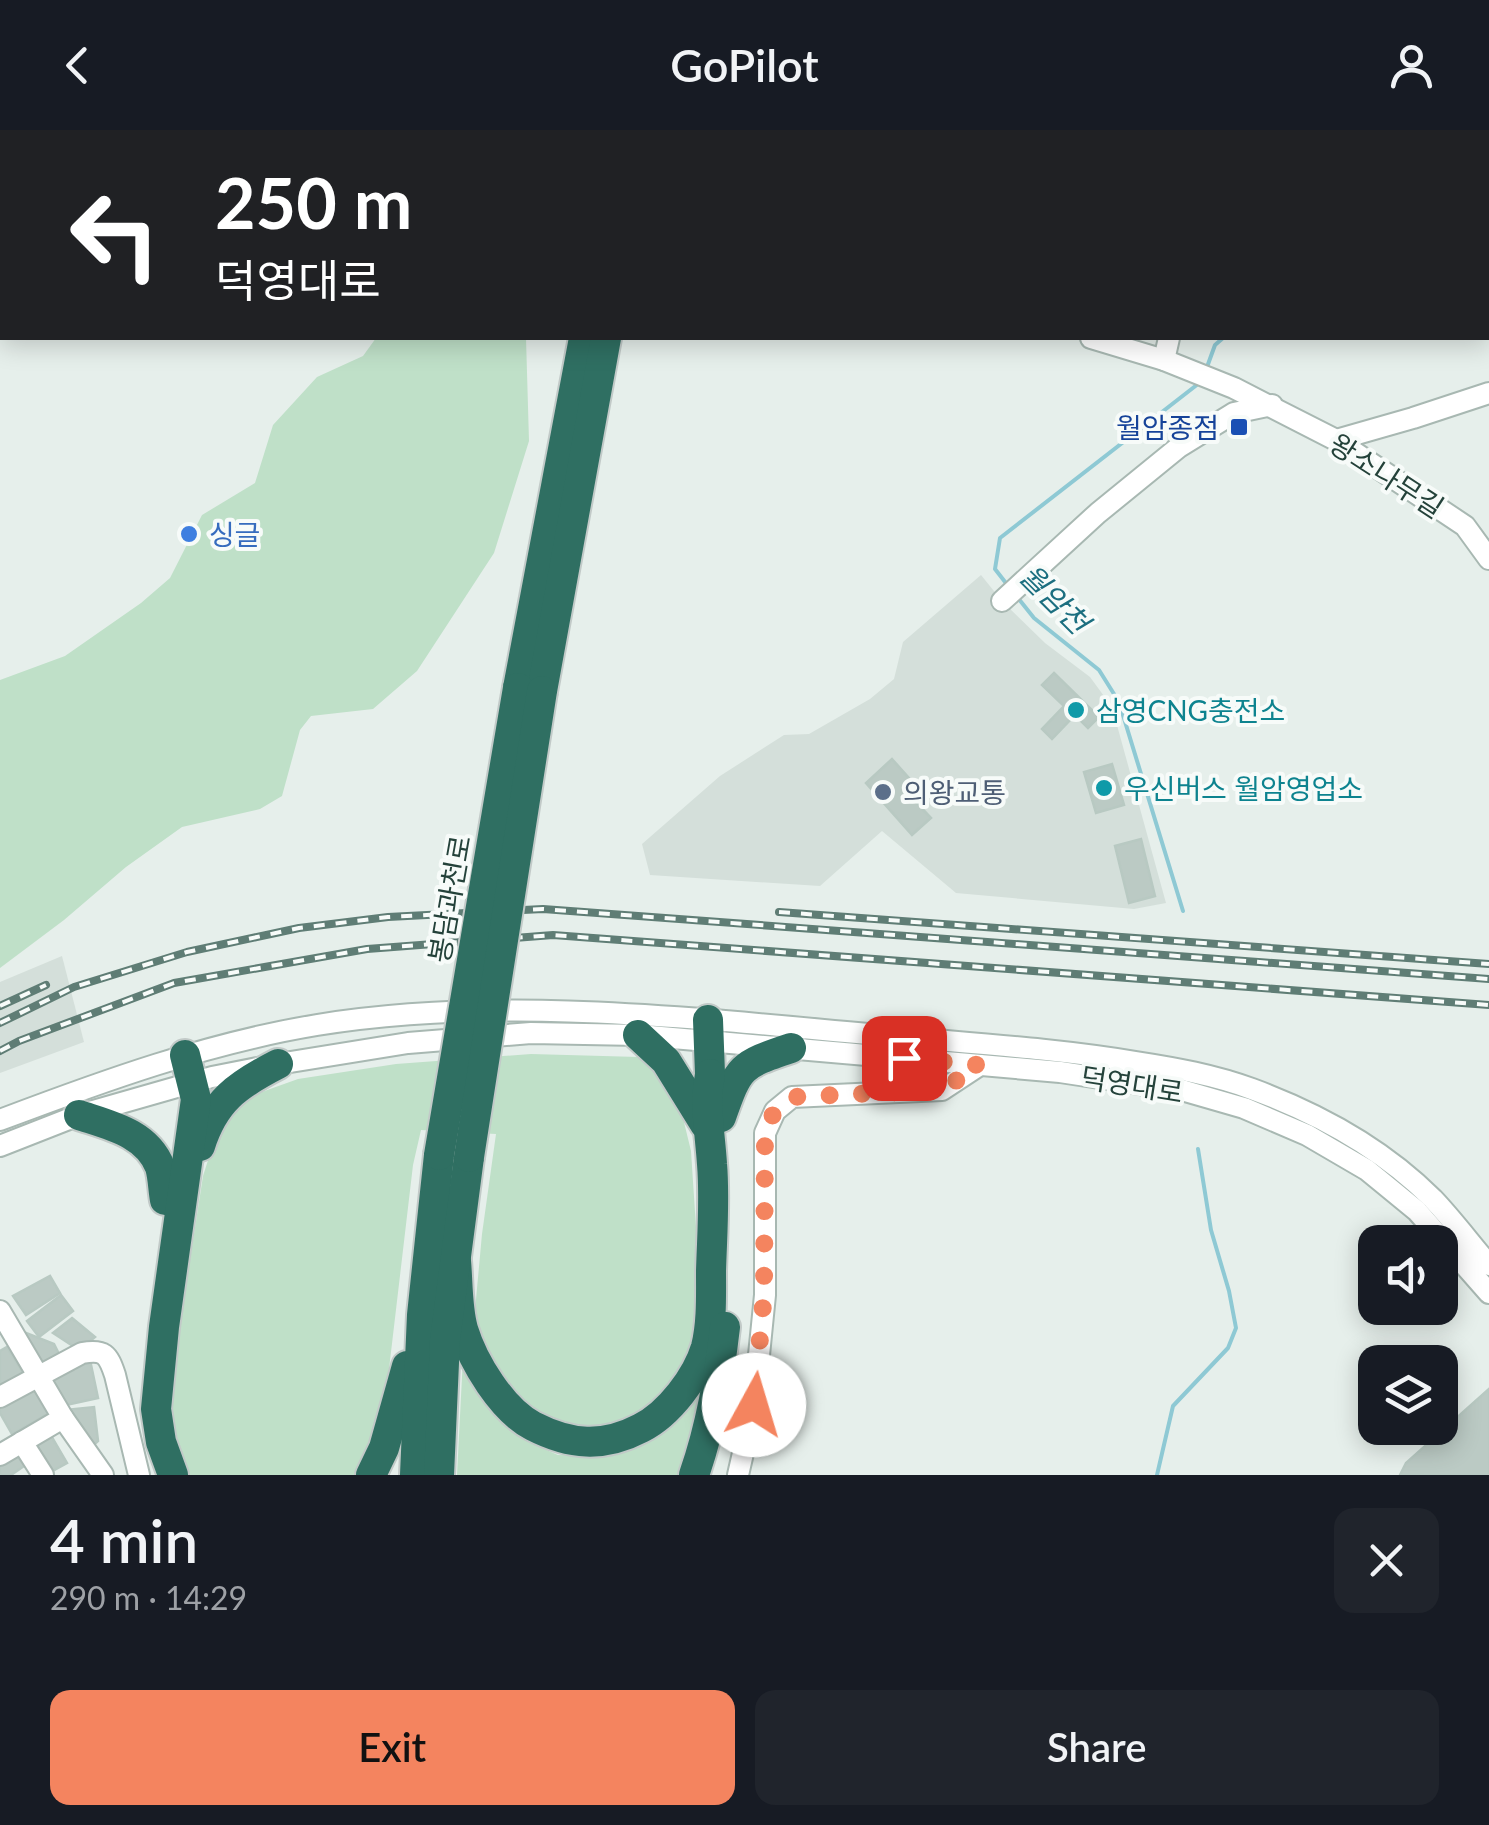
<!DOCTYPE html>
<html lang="en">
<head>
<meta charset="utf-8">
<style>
	body { margin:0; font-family:Lato,"Noto Sans KR",sans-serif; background:#20242c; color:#f1f3f6; height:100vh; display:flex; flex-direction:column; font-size:38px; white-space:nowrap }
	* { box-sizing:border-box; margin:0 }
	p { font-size:32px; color:#9ea1a6 }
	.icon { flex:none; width:55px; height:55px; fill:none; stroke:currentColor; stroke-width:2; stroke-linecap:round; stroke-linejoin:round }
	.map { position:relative; height:1345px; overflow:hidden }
	.side { display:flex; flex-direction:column; background:#171b24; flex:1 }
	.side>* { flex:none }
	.top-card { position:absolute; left:0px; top:0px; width:1490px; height:210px; box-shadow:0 5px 25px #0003; background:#202124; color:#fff; overflow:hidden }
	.fabs { position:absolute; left:1358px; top:1095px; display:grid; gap:20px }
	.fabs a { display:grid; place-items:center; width:100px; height:100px; border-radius:20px; background:#171b24; box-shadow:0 5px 25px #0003; font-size:50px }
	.pin { position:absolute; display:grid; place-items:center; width:85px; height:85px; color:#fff; margin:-42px; border-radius:20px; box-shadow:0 5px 15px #0006 }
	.me { position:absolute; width:110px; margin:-55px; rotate:6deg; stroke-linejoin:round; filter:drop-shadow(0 0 8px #0008) }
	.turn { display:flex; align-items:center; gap:35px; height:210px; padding:0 50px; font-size:45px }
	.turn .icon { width:130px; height:130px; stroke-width:2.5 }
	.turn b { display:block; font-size:70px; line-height:85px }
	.round { display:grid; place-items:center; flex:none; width:105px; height:105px; border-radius:20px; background:#20242c }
	.headline { display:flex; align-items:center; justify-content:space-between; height:170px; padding:0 50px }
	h1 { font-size:60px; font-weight:600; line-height:75px }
	.cta { display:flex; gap:20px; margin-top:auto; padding:20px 50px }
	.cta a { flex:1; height:115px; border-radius:20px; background:#f4845f; color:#111; font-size:40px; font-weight:600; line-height:115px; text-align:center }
	.cta a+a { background:#20242c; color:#f1f3f6 }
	header { display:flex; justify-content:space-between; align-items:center; height:130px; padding:0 50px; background:#171b24; font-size:45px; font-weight:600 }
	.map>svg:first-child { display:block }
	.built { fill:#d4dfda }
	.green { fill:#bfe0c8 }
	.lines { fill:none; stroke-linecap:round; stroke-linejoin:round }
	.stream { stroke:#8ec9d4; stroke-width:4 }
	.building { fill:#bbcac4; stroke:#b8c9c2; stroke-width:2.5 }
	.minor-casing { stroke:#a8b8b2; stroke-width:24 }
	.highway-casing { stroke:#c2cac8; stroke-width:34 }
	.minor { stroke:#fff; stroke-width:20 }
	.highway { stroke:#2f6f62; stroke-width:30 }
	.rail-casing { stroke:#5f7d75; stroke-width:8 }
	.rail { stroke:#f7fbf9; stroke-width:4; stroke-dasharray:11; stroke-linecap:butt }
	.highway-bridge-casing { stroke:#c2cac8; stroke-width:34; stroke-linecap:butt }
	.highway-bridge { stroke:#2f6f62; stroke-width:30 }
	.route { stroke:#f4845f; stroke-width:18; stroke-dasharray:0 32.4 }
	.transit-dot { fill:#1a4fb4; stroke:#f7fbf9; stroke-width:4 }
	.shop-dot { fill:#3f7fe0; stroke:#f7fbf9; stroke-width:4 }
	.culture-dot { fill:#0f9aa8; stroke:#f7fbf9; stroke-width:4 }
	.service-dot { fill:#5c6f8a; stroke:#f7fbf9; stroke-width:4 }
	.labels { text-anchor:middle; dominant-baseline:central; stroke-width:8; stroke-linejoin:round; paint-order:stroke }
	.transit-label { font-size:28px; fill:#164399; stroke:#f7fbf9; text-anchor:end }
	.street-label { font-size:28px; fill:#24423a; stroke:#f7fbf9 }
	.shop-label { font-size:28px; fill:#366cbe; stroke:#f7fbf9; text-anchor:start }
	.culture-label { font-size:28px; fill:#0d838f; stroke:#f7fbf9; text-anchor:start }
	.service-label { font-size:28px; fill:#4e5e75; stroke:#f7fbf9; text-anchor:start }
	.water-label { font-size:30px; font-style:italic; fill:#1c6f80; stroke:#f7fbf9 }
</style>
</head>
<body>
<header><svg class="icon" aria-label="back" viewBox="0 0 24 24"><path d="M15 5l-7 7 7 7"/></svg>GoPilot<svg class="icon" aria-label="person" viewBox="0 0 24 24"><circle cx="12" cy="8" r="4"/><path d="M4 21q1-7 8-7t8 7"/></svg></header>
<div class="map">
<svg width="1489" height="1345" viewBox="0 0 1489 1345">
	<rect width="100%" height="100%" fill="#e6efeb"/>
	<g class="built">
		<polygon points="981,445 1002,471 1045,513 1090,547 1112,577 1166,773 1134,779 956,763 882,701 820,756 650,745 642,714 720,646 784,605 809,604 870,569 894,549 903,512"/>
		<polygon points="62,826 84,912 0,943 0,852"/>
	</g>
	<g class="green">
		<polygon points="0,0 196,0 186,2 2,2 2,149 0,150"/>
		<polygon points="376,208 526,208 529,311 494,423 417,541 373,579 311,586 300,600 282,666 260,679 182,697 126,737 64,790 0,838 0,550 65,526 141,473 170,448 202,385 255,353 273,295 317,247 363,226"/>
		<polygon points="531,924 639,927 655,937 683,988 691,1021 702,1189 675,1254 653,1279 612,1302 550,1300 481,1229 474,1191 482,1104 496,1004 421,1000 413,1035 383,1290 361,1345 179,1345 165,1291 203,1046 217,1002 242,969 298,949 396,934"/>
		<polygon points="715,1215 682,1345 457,1345 463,1227 487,1277 528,1312 558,1325 603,1326 642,1313"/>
	</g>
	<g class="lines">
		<g class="stream">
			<polyline points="1266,2 1266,0"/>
			<polyline points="1207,237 1215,215 1223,208"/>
			<polyline points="1009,457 995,439 1000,408 1198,254"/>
			<polyline points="1018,468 1034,488 1099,540 1119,572 1183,781"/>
			<polyline points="1157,1345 1173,1276 1228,1218 1236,1198 1229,1161 1211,1100 1198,1019"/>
		</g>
	</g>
	<g class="building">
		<polygon points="1054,543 1099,587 1088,598 1075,585 1052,609 1042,599 1064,576 1042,555"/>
		<polygon points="892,629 924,665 916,672 931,688 912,705 866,653"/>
		<polygon points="1112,634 1124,675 1096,683 1084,642"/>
		<polygon points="1141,709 1155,766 1129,773 1115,716"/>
		<polygon points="50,1146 60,1163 26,1185 13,1166"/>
		<polygon points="61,1165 73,1181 39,1207 27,1191"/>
		<polygon points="72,1188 95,1207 79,1220 53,1203"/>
		<polygon points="26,1203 54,1214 59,1224 38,1235 22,1206"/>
		<polygon points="7,1217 25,1246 4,1259 0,1252 0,1221"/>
		<polygon points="90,1230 98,1268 61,1276 56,1268 52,1250 57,1249 56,1244 73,1240 72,1234"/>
		<polygon points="31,1252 49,1283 12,1304 0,1283 0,1270"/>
		<polygon points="1489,1259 1489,1345 1400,1345 1406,1333"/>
		<polygon points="94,1277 98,1311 87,1321 65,1280"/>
		<polygon points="50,1304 67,1333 47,1344 30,1315"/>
		<polygon points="18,1320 27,1334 11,1345 0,1345 0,1333"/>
	</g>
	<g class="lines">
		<defs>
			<g id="minor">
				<polyline points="761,0 764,2"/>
				<polyline points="1211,2 1212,0"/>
				<polyline points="1091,208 1164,230 1234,258 1336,310 1465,396 1489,429"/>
				<polyline points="1164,230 1169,208"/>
				<polyline points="1336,310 1413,288 1489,263"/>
				<polyline points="1002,471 1098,383 1179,317 1234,283 1272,275"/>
				<path d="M 0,990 C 103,951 208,913 317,895 C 511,864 706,890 901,907 C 979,914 1058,919 1136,932 C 1175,938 1214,945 1252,959 C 1317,983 1383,1019 1433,1069 C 1453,1090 1470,1113 1489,1135"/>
				<polyline points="0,1016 79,985 212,947 278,934 408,913 531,903 638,905 1060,942 1185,961 1244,978 1307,1005 1367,1040 1417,1081 1489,1163"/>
				<polyline points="0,1181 63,1288 0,1325"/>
				<path d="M 0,1267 L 82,1223 C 104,1219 108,1224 115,1245 L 139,1345"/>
				<polyline points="63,1288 103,1345"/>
				<polyline points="22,1312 43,1345"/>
				<polyline points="738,1345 754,1275 765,1165 765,1003 775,981 792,967 942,960 980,935"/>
			</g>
			<g id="highway">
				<polyline points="615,2 615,0"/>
				<polyline points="638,2 638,0"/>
				<polyline points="518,558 584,208"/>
				<polyline points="542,561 606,208"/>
				<polyline points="708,890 710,944 715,962"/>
				<polyline points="638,905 666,931 705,994"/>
				<path d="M 79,985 C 109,995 147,1003 160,1037 C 163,1047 163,1059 165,1070"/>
				<path d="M 721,987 C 739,936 740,935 791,918"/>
				<path d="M 200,1016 C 214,971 237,955 278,934"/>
				<path d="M 456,1131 C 458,1153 457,1178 463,1199 C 473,1232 502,1280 533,1296 C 570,1315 603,1318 641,1298 C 669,1284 697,1247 706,1217 C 712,1193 711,1165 711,1141 C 712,1106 715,1069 712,1034 C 710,1002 704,976 710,944"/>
				<polyline points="173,1345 161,1312 156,1279 164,1197 196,969 185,925"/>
				<polyline points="371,1345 384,1318 407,1236"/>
				<polyline points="415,1345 422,1185 439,1025"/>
				<polyline points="439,1345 445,1210 469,1027"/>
				<path d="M 694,1345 C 711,1296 719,1248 725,1197"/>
			</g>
		</defs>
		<use href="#minor" class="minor-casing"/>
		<use href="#highway" class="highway-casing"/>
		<use href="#minor" class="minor"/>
		<use href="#highway" class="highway"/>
		<defs>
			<g id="rail">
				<polyline points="779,782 1489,834"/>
				<polyline points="0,876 46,855"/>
				<polyline points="0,893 74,857 187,822 299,798 388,787 543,779 1489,849"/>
				<polyline points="0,921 19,911 174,853 367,819 553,805 1489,875"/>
			</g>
		</defs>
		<use href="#rail" class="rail-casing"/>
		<use href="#rail" class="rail"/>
		<defs>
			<g id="highway-bridge">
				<polyline points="439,1025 518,558"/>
				<polyline points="469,1027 542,561"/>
			</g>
		</defs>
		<use href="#highway-bridge" class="highway-bridge-casing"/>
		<use href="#highway-bridge" class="highway-bridge"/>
	</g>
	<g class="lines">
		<polyline class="route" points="754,1275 764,1164 765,1003 774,982 792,967 942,960 980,935 904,928"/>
	</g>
	<rect class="transit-dot" x="1229" y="287" width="20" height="20" rx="5"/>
	<circle class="shop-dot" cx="189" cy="404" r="10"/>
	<g class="culture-dot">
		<circle cx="1076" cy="580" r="10"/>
		<circle cx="1104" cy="658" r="10"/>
	</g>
	<circle class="service-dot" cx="883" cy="662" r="10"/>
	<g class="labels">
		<g class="transit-label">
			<text x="1219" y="297">월암종점</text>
		</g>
		<g class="street-label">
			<text transform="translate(1387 345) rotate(33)">왕소나무길</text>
			<text transform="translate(449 769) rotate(-80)">봉담과천로</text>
			<text transform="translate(1132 954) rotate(9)">덕영대로</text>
		</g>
		<g class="shop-label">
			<text x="209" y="404">싱글</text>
		</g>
		<g class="culture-label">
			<text x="1096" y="580">삼영CNG충전소</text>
			<text x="1124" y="658">우신버스 월암영업소</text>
		</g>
		<g class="service-label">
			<text x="903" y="662">의왕교통</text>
		</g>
		<g class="water-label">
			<text transform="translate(1055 468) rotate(45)">월암천</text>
		</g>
	</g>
</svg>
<div class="fabs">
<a><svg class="icon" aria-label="sound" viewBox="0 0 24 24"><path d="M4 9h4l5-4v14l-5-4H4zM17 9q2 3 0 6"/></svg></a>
<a><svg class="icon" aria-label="layers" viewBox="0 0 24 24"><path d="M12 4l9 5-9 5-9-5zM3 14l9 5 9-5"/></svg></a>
</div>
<div class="pin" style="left:904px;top:928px;background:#d93025"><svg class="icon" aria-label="arrive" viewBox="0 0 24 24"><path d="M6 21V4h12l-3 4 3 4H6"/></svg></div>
<svg class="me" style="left:754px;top:1275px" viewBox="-20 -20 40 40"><circle r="19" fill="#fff"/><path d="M0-13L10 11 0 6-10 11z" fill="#f4845f"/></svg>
<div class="top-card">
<div class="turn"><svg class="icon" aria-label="left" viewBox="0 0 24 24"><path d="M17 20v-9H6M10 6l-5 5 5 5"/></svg><div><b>250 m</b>덕영대로</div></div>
</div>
</div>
<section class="side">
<div class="headline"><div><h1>4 min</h1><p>290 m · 14:29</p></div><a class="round"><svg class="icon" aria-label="close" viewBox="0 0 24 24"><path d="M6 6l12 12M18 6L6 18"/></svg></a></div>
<div class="cta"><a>Exit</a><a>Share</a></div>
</section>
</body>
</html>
